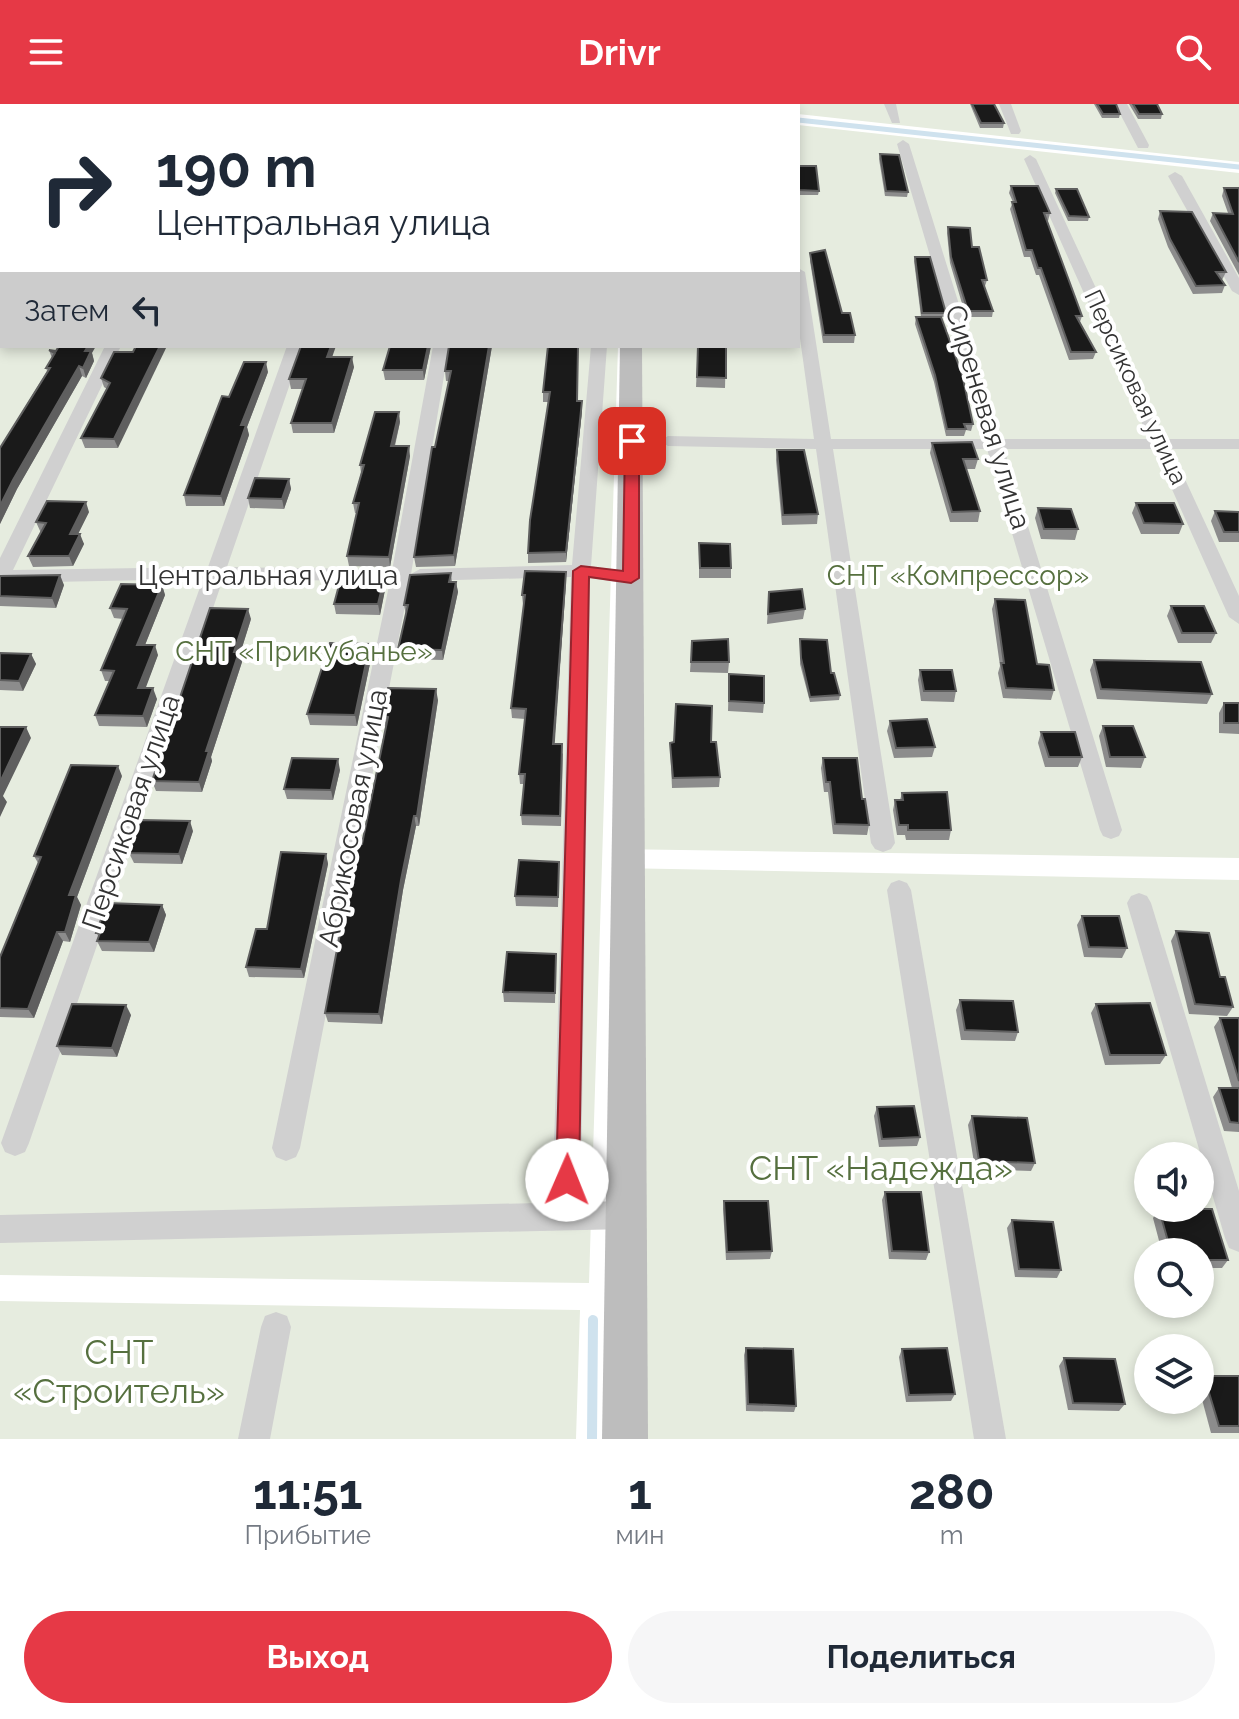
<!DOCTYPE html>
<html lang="ru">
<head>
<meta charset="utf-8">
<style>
	body { margin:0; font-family:Raleway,sans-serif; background:#f6f6f7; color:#1f2937; height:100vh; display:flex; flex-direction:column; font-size:30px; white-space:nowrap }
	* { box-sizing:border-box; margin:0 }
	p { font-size:26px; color:#747a83 }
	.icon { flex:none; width:44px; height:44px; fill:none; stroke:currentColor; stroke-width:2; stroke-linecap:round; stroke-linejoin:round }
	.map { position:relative; height:1335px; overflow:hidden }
	.side { display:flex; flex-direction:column; background:#fff; flex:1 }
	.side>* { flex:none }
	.guide { position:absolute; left:0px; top:0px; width:800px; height:244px; box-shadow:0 4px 12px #0003; background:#fff; color:#1f2937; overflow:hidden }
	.controls { position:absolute; left:1134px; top:1038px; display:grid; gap:16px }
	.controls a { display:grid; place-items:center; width:80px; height:80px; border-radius:50%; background:#fff; box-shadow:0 4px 12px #0003; font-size:40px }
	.pin { position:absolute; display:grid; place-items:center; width:68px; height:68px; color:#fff; margin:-34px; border-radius:16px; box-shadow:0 4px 12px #0006 }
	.me { position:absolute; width:88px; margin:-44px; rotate:1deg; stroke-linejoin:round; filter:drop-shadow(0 0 6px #0008) }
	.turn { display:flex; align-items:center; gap:28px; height:168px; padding:0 24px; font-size:36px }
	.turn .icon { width:104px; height:104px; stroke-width:2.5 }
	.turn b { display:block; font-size:56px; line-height:68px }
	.then { display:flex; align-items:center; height:76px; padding:0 24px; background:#0003; gap:16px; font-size:30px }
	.eta { display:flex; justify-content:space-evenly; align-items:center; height:136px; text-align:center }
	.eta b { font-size:48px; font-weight:700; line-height:56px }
	.primary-button { display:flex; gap:16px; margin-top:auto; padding:16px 24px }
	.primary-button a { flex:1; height:92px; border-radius:48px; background:#e63946; color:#fff; font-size:32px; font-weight:700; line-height:92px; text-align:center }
	.primary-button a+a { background:#f6f6f7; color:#1f2937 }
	header { display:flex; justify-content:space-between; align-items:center; height:104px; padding:0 24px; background:#e63946; color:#fff; font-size:36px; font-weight:700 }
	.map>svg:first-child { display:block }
	.green { fill:#e6ecdf; fill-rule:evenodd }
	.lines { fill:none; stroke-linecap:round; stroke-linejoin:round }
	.stream-far1 { stroke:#cfe2ee; stroke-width:5 }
	.stream { stroke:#cfe2ee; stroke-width:10 }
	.street { fill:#d0d0d0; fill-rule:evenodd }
	.secondary { fill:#bdbdbd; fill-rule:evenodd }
	.wall { fill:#8c8c8c }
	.shaded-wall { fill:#5f5f5f }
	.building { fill:#1a1a1a; stroke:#5f5f5f; stroke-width:2 }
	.route { fill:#e63946; stroke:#96252e; stroke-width:2 }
	.labels { text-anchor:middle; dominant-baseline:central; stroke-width:8; stroke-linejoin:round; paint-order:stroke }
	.far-street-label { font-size:24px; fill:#333; stroke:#fff }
	.street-label { font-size:28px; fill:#333; stroke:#fff }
	.park-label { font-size:28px; fill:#56703f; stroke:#fff }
	.near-park-label { font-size:34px; fill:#56703f; stroke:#fff }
</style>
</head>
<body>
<header><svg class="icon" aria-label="menu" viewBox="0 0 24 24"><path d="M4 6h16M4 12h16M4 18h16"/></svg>Drivr<svg class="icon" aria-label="search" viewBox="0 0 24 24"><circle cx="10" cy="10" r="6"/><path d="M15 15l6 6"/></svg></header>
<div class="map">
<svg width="1239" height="1335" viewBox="0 0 1239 1335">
	<rect width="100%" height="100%" fill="#fff"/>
	<g class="green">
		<polygon points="0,0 643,0 644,2 2,2 0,185"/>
		<polygon points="709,0 1239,0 1239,58 798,10 798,2"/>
		<polygon points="798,21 1239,69 1239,754 614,745 636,242 798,242"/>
		<polygon points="0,200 2,242 618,242 589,1179 0,1171"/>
		<path d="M 617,764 L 1239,776 L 1239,1335 L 611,1335 ZM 1148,1052 L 1200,1052 L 1200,1104 L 1148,1104 ZM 1148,1148 L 1200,1148 L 1200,1200 L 1148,1200 ZM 1148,1244 L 1200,1244 L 1200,1296 L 1148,1296 Z"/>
		<polygon points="0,1197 580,1206 576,1335 0,1335"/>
	</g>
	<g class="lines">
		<polyline class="stream-far1" points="798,16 1239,63"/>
		<polyline class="stream" points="592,1335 593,1216"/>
		<g class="street">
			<polygon points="524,0 583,0 523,2"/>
			<rect x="765" y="0" width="12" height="2"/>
			<polygon points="884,0 896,0 900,19 892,19"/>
			<polygon points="999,0 1011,0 1021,27 1019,30 1011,30"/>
			<polygon points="1115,0 1127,0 1149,41 1148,44 1138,44"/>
			<rect x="0" y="5" width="2" height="8"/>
			<polygon points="903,36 909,40 1001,335 1149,335 1024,55 1030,51 1036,55 1166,335 1239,335 1239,345 1171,345 1239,492 1239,520 1229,513 1154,345 1004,345 1122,726 1119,732 1111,735 1103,732 1100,726 987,345 833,345 895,739 891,745 883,748 875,745 871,739 816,345 668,342 659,337 668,332 814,335 798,220 798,164 805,168 831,335 984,335 897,40"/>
			<polygon points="1175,68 1182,72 1239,174 1239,191 1232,187 1168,72"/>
			<polygon points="105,242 121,242 13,466 208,463 287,242 303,242 227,463 370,465 380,471 370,477 223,475 29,1039 25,1048 15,1052 5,1048 1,1039 203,475 0,479 0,454"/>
			<polygon points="433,242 449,242 411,470 420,465 572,461 591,242 607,242 591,462 631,468 641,474 631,480 590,474 581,1076 577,1085 567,1089 557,1085 553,1076 571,473 420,477 411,471 300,1044 296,1053 286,1057 276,1053 272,1044 391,472"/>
			<polygon points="899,776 907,779 911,786 1006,1335 974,1335 887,786 891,779"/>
			<polygon points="1139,789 1147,792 1151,799 1239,1087 1239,1148 1229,1144 1225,1134 1127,799 1131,792"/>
			<polygon points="626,1097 636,1101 640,1111 636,1121 626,1125 0,1139 0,1111"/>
			<polygon points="276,1208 287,1212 291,1223 270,1335 238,1335 261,1223 265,1212"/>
		</g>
		<g class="secondary">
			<polygon points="598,0 621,0 623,2 600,2"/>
			<polygon points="620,242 642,242 648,1335 602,1335"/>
		</g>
	</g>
	<g class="wall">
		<polygon points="970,0 994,0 1004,19 1003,24 980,24"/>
		<polygon points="1094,0 1116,0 1120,10 1119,14 1102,14"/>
		<polygon points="1129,0 1157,0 1162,10 1161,15 1138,15"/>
		<polygon points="880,50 908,88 907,93 885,92 879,55"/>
		<polygon points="798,62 819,87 818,91 799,91"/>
		<polygon points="1011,82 1050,109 1048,117 1047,116 1082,212 1080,218 1096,248 1093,255 1069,256 1039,171 1036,171 1030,153 1024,153 1010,105 1013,98 1009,89"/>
		<polygon points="1224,84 1239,84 1239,171 1210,117 1213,109 1228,109 1222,92"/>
		<polygon points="1056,85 1089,113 1088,117 1068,117 1055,89"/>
		<polygon points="1160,107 1226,168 1222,176 1225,181 1222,189 1193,190 1168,143 1158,115"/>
		<polygon points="948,123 987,176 985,182 984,182 993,207 992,213 966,213 950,159 947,129"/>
		<polygon points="810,149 842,209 855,231 854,239 823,239 810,157"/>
		<polygon points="915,153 946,209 945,213 941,213 973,320 971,327 966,326 964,332 946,332 934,278 915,220 916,213 921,213 914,157"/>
		<polygon points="431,242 424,276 385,276 383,266"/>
		<polygon points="492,242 455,462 416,463 414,453 449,277 446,277 445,267"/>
		<polygon points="548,242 582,307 566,458 528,459 528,449 549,298 543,298 543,288"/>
		<polygon points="698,242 726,242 725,284 696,283"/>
		<polygon points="49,246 92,249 94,257 86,274 82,272 17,385 0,420 0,344 47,267 46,264 52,254"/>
		<polygon points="114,248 118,344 85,344 81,334 107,285 104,283 101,274"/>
		<polygon points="332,253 354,263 334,329 293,329 291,319 303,285 291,285 289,275"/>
		<polygon points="268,268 247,323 249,331 224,402 186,402 184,391 229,293"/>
		<polygon points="400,318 395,342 410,352 390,463 349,462 347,452 357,409 355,409 353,399 361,369 360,361"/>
		<polygon points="932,339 978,355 975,365 966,365 980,407 978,418 950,418 930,349"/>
		<polygon points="777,346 818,410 817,420 782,421 776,356"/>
		<polygon points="289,375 291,385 284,405 250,404 248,394"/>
		<polygon points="1136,399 1183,420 1179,430 1141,430 1132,409"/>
		<polygon points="1038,404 1078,425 1075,436 1041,435 1035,414"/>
		<polygon points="1215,407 1239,408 1239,438 1219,438 1211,417"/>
		<polygon points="89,408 78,430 84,440 73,462 33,463 28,452 41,429 36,418"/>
		<polygon points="699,439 731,464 731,474 699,474"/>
		<polygon points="566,468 566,478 554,640 563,650 561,722 522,721 521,711 524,680 520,680 519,670 525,615 512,614 511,604 524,501 523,501 522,491"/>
		<polygon points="451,469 452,478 456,478 458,488 443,556 400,555 398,545 406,511 404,501"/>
		<polygon points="385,471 386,481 380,511 336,510 334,500"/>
		<polygon points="0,472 64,481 56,504 0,502"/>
		<polygon points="162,481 165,491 145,541 158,551 145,584 157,595 147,623 99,622 95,611 110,577 105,577 101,566 123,515 114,514 110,504"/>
		<polygon points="769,488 805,505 803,515 767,520"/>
		<polygon points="995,495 1054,586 1051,596 1003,594 998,569 1000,562 992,505"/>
		<polygon points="1171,502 1216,529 1211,539 1178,539 1167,512"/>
		<polygon points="251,515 240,550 242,558 211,653 212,657 202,688 156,687 152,677"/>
		<polygon points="800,535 831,569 840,591 839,596 810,598 800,560"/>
		<polygon points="692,537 729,558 728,569 690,568"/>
		<polygon points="370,540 372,550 357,622 310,621 307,610"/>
		<polygon points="0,549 31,550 36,560 23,587 0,586"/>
		<polygon points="1094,556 1212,590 1207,600 1097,595 1090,566"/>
		<polygon points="920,566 956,587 954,598 921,597 918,576"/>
		<polygon points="729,570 764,599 763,609 728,607"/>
		<polygon points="438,596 419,722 416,722 403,786 382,920 328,918 325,909 362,740 386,622 384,622 382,612"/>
		<polygon points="1224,599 1239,599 1239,630 1219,629 1219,609"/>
		<polygon points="890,617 935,643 932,653 894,654 887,627"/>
		<polygon points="1103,622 1145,653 1141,664 1106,663 1099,632"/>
		<polygon points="1041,628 1082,653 1078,663 1045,663 1038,639"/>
		<polygon points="711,638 720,673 719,683 672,684 670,639"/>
		<polygon points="823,654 869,721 867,731 833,730 828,688 824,688 821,664"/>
		<polygon points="340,666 333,696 287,695 284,685"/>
		<polygon points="122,672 77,793 81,801 70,838 63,837 34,914 0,913 0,853 38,759 34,752"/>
		<polygon points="902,689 951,726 949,736 906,736 905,731 897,731 893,706 895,696 900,696"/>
		<polygon points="193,727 182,760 134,759 129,749"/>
		<polygon points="326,750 328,760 304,874 249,873 246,863"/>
		<polygon points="559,768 558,803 516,802 515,792"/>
		<polygon points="162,801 166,811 154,848 102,847 97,837 99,833 96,829"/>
		<polygon points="1082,812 1127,844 1122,854 1084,853 1077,821"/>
		<polygon points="1176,827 1220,873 1233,903 1227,912 1189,910 1171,837"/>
		<polygon points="556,850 555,899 504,898 503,888"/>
		<polygon points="960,896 1018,928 1015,937 961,936 956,906"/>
		<polygon points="1096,900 1166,951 1160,960 1105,961 1091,909"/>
		<polygon points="131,911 117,953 62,951 57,942"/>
		<polygon points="1220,914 1239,914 1239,1028 1224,1027 1213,993 1219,984 1232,984 1214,923"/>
		<polygon points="877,1003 920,1033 917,1042 879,1043 874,1012"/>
		<polygon points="972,1012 1035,1059 1031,1067 975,1065 968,1021"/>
		<polygon points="885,1088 929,1148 926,1156 889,1155 882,1096"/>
		<polygon points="724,1097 772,1147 770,1155 726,1156 723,1105"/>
		<polygon points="1159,1105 1228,1156 1222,1164 1200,1164 1200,1148 1162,1148 1153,1114"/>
		<polygon points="1012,1116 1061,1166 1057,1174 1015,1173 1007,1124"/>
		<polygon points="746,1244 796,1302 794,1308 746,1307 744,1251"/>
		<polygon points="902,1245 955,1290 951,1297 906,1298 899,1253"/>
		<polygon points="1064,1254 1125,1300 1119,1307 1068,1306 1059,1262"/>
		<polygon points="1204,1272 1239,1272 1239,1329 1211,1329 1200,1288 1200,1276"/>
	</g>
	<g class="shaded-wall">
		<polygon points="2,207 2,222 0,225 0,210"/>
		<polygon points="88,242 96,242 92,249 94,257 86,274 83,264 85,247"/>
		<polygon points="160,242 167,242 118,344 114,335"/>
		<polygon points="331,242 336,242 329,262 327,253"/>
		<polygon points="428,242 431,242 424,276 423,266"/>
		<polygon points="489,242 492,242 455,462 454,451"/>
		<polygon points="352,253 354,263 334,329 332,319"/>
		<polygon points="266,258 268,268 247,323 249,331 224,402 221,392 241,321"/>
		<polygon points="79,262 82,272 17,385 0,420 0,402 13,376"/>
		<polygon points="582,297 582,307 566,458 566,448"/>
		<polygon points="399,308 400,318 392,352 391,342"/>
		<polygon points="409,342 410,352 390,463 389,453"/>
		<polygon points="289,375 291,385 284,405 282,395"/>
		<polygon points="86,398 89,408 73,440 70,430"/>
		<polygon points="80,430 84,440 73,462 69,452"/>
		<polygon points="566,468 566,478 554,650 553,640"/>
		<polygon points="60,471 64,481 56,504 52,494"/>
		<polygon points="385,471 386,481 380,511 378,500"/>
		<polygon points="456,478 458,488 443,556 442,546"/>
		<polygon points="162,481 165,491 141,551 137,541"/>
		<polygon points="248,505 251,515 240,550 242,558 211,653 212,657 202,688 199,678 206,647 234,548"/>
		<polygon points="370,540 372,550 357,622 355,611"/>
		<polygon points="155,541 158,551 142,594 138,584"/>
		<polygon points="31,550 36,560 23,587 19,577"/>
		<polygon points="153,584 157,595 147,623 143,612"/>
		<polygon points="436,585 438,596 419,722 417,712"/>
		<polygon points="26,623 31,634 3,692 7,698 0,713 0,678"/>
		<polygon points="338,655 340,666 333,696 331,686"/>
		<polygon points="118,662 122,672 77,793 81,801 70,838 65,828 69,791"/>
		<polygon points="414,712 416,722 403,786 382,920 379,910 401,776"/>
		<polygon points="190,717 193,727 182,760 179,750"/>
		<polygon points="326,750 328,760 304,874 301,865"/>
		<polygon points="162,801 166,811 154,848 149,838"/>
		<polygon points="57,828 63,837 34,914 28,905"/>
		<polygon points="126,901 131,911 117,953 112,944"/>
	</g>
	<g class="building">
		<rect x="464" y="0" width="62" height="2"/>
		<polygon points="972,0 994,0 1004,19 981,19"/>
		<polygon points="1097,0 1116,0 1120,10 1103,10"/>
		<polygon points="1133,0 1157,0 1162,10 1139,10"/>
		<polygon points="880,50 899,51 908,88 886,87"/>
		<polygon points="798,62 816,62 819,87 799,86"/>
		<polygon points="1011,82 1038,82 1050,109 1044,109 1082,212 1076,212 1096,248 1071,248 1041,164 1038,164 1032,146 1026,146 1012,98 1016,98"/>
		<polygon points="1224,84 1239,84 1239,158 1213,109 1233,110"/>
		<polygon points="1056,85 1077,85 1089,113 1069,112"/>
		<polygon points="1160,107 1192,108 1226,168 1216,168 1225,181 1196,182 1170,135"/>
		<polygon points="948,123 970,124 972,143 979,143 987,176 982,176 993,207 968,207 951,153"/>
		<polygon points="825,146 842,209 850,209 855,231 824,231 810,149"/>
		<polygon points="915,153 930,153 946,209 922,209"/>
		<polygon points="916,213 941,213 962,270 973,320 964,320 966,325 947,325 935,271"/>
		<polygon points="59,242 88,242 85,247 91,247 83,264 79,262 13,376 0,402 0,344 50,264 46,264 55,249 49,246 56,247"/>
		<polygon points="136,242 160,242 114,335 81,334 110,279 101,274 114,248 133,248"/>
		<polygon points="301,242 331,242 327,253 352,253 332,319 291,319 306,275 289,275"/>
		<polygon points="390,242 428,242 423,266 383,266"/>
		<polygon points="449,242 489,242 454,451 414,453 432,343 435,343 451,267 445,267"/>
		<polygon points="548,242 578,242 577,297 582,297 566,448 528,449 530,416 550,288 543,288"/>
		<polygon points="698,242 726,242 726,274 697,273"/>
		<polygon points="244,258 266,258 241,321 246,321 221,392 184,391 222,292 229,293"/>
		<polygon points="375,308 399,308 391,342 409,342 389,453 347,452 359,399 353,399 364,361 360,361"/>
		<polygon points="972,338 978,355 963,355 980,407 952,408 932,339"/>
		<polygon points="777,346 804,346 818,410 783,411"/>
		<polygon points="255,374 289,375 282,395 248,394"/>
		<polygon points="47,397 86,398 70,430 80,430 69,452 28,452 46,419 36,418"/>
		<polygon points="1136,399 1174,399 1183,420 1144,419"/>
		<polygon points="1038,404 1071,405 1078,425 1044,425"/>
		<polygon points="1215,407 1239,408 1239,428 1224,428"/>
		<polygon points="699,439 730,440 731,464 700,464"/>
		<polygon points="525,467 566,468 553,640 562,640 560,712 521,711 525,670 519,670 526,605 511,604 525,491 522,491"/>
		<polygon points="451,469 449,478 456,478 442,546 398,545 408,501 404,501 410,471"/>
		<polygon points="342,470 385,471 378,500 334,500"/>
		<polygon points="60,471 52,494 0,492 0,472"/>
		<polygon points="121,480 162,481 137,541 155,541 138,584 153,584 143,612 95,611 114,567 101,566 127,505 110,504"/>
		<polygon points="802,485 805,505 768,510 769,488"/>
		<polygon points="995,495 1025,496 1037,560 1049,561 1054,586 1006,584 1001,559 1004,559"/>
		<polygon points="1171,502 1204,502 1216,529 1182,529"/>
		<polygon points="210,504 248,505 234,548 239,548 206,647 209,647 199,678 152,677"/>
		<polygon points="728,535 729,558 691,558 692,537"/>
		<polygon points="800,535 827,536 831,569 834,569 840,591 810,593 801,554"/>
		<polygon points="330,539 370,540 355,611 307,610"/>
		<polygon points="0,549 31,550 19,577 0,576"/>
		<polygon points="1094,556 1201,558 1212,590 1101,585"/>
		<polygon points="920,566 952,566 956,587 924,587"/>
		<polygon points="729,570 764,572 764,599 729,597"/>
		<polygon points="388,584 436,585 417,712 414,712 401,776 379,910 325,909 355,750 359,740 362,740 388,613 382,612"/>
		<rect x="1224" y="599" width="15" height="20"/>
		<polygon points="676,600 712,602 711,638 716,638 720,673 673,674 670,639 674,638"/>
		<polygon points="927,615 935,643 896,644 890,617"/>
		<polygon points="1103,622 1133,622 1145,653 1110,653"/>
		<polygon points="0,623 26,623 0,678"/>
		<polygon points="1041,628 1075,628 1082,653 1049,653"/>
		<polygon points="292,654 338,655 331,686 284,685"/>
		<polygon points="823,654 857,654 862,695 865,695 869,721 835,720 830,678 826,678"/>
		<polygon points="71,661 118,662 69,791 76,791 65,828 57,828 28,905 0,904 0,853 41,753 34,752"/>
		<polygon points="947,688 951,726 908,726 908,721 899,721 895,696 903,696 902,689"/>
		<polygon points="141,716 190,717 179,750 129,749"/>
		<polygon points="281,748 326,750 301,865 246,863 256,825 267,825"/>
		<polygon points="519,756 559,758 558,793 515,792"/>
		<polygon points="107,799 162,801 149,838 97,837 100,829 96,829"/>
		<polygon points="1082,812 1119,812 1127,844 1089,843"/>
		<polygon points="1176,827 1209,829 1220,873 1225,873 1233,903 1195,900"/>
		<polygon points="507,848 556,850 555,889 503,888"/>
		<polygon points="960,896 1013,897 1018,928 965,926"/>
		<polygon points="1150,899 1166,951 1110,951 1096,900"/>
		<polygon points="72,900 126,901 112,944 57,942"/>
		<polygon points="1220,914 1239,914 1239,977"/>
		<polygon points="1219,984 1239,984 1239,1019 1230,1018"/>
		<polygon points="914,1002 920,1033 882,1035 877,1003"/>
		<polygon points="972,1012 1027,1014 1035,1059 979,1057"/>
		<polygon points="885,1088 921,1088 929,1148 892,1147"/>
		<polygon points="724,1097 768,1097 772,1147 727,1148"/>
		<polygon points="1159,1105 1212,1105 1228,1156 1200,1156 1200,1148 1171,1148"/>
		<polygon points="1012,1116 1053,1118 1061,1166 1019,1165"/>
		<polygon points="746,1244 793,1245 796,1302 748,1300"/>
		<polygon points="947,1244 955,1290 909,1291 902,1245"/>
		<polygon points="1064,1254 1115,1255 1125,1300 1073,1299"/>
		<polygon points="1204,1272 1239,1272 1239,1322 1219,1322"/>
	</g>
	<polygon class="route" points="632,333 639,337 639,474 631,479 589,473 579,1076 575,1083 567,1087 559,1083 556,1076 573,467 581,462 623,467 625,337"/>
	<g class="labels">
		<g class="far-street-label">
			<text transform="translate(1136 283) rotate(65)">Персиковая улица</text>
		</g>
		<g class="street-label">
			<text transform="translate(988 313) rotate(73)">Сиреневая улица</text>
			<text x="268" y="471">Центральная улица</text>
			<text transform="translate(131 708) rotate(-71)">Персиковая улица</text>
			<text transform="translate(353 714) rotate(-79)">Абрикосовая улица</text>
		</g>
		<g class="park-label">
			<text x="958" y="471">СНТ «Компрессор»</text>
			<text x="304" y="547">СНТ «Прикубанье»</text>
		</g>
		<g class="near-park-label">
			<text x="881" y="1064">СНТ «Надежда»</text>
			<text x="119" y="1248">СНТ<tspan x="119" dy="39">«Строитель»</tspan></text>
		</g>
	</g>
</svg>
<div class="controls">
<a><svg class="icon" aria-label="sound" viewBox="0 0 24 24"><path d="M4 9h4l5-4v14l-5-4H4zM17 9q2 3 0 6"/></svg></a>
<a><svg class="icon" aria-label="search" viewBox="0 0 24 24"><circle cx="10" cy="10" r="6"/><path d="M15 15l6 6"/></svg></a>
<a><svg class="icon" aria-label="layers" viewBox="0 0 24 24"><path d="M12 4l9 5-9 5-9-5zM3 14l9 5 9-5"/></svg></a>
</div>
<div class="pin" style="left:632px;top:337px;background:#d93025"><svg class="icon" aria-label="arrive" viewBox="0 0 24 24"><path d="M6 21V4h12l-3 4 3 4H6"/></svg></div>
<svg class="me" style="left:567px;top:1076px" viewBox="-20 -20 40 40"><circle r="19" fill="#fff"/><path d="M0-13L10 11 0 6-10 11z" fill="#e63946"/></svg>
<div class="guide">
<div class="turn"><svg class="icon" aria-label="right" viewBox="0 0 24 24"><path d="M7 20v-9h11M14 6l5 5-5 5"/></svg><div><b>190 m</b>Центральная улица</div></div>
<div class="then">Затем<svg class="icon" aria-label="left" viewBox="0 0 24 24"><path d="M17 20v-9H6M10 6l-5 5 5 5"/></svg></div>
</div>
</div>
<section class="side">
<div class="eta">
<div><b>11:51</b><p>Прибытие</p></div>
<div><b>1</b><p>мин</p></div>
<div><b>280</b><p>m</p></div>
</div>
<div class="primary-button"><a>Выход</a><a>Поделиться</a></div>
</section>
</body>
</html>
